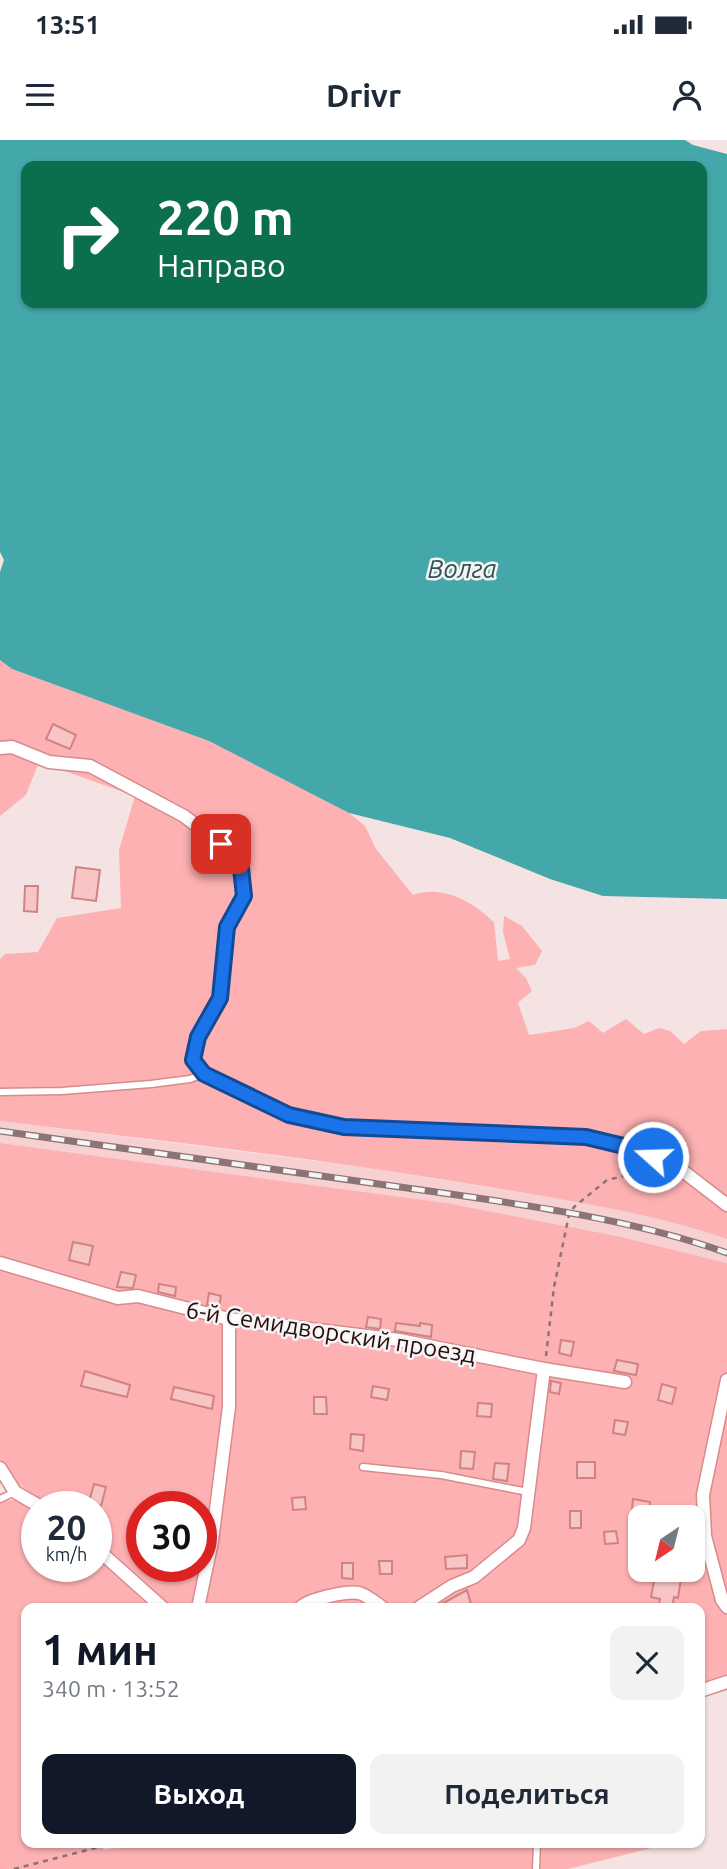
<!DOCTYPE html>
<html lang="ru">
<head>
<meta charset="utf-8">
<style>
	body { margin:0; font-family:Ubuntu,sans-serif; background:#f2f2f3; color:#1f2937; height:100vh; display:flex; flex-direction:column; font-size:26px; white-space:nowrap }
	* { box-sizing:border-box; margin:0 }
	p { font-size:23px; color:#747a83 }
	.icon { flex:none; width:38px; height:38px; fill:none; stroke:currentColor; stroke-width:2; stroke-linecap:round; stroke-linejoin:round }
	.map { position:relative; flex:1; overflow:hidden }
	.details { position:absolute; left:21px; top:1463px; width:684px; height:245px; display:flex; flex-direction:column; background:#fff; border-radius:14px; box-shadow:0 2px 5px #0004 }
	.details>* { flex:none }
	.top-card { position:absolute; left:21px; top:21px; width:686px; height:147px; border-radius:14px; box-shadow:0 2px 5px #0004; background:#0b6e4f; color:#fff; overflow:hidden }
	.needle { width:46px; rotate:215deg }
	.fabs { position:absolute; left:628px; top:1365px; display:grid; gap:14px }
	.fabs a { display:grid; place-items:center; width:77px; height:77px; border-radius:14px; background:#fff; box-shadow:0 2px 5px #0004; font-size:35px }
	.speed { position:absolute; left:21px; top:1351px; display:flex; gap:14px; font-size:35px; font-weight:700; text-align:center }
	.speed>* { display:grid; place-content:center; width:91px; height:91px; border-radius:50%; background:#fff; box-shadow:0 2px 5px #0004; line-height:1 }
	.speed small { font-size:18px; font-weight:400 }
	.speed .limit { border:10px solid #d22; background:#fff; color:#111 }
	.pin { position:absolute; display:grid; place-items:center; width:60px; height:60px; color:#fff; margin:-30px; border-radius:14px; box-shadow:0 4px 10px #0006 }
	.me { position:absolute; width:77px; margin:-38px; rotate:290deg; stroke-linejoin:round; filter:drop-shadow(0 0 5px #0008) }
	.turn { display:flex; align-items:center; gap:24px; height:147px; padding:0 21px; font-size:32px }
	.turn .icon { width:91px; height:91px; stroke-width:2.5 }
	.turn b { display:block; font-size:49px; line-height:60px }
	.round { display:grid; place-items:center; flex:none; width:74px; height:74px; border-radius:14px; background:#f2f2f3 }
	.headline { display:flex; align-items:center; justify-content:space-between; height:119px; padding:0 21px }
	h1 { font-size:42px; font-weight:700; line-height:52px; color:#111827 }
	.cta { display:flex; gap:14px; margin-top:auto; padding:14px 21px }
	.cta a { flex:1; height:80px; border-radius:14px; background:#111827; color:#fff; font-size:28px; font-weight:700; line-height:80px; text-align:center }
	.cta a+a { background:#f2f2f3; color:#1f2937 }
	.status { display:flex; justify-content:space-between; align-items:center; height:49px; padding:0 35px; background:#fff; direction:ltr }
	.status svg { height:19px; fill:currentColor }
	header { display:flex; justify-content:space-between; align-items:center; height:91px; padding:0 21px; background:#fff; font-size:32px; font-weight:700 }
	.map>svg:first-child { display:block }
	.built { fill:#f7d1d1 }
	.green { fill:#feb1b2; fill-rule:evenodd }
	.water { fill:#44a7aa; fill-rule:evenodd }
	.building { fill:#f8c5c5; stroke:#d18284; stroke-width:2 }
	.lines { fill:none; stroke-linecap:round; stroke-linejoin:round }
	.service-casing { stroke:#d98a8c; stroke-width:9 }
	.minor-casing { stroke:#d98a8c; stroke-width:15 }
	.path { stroke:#8c7475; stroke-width:2.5; stroke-dasharray:5 5; stroke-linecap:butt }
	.service { stroke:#fff; stroke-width:6 }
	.minor { stroke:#fff; stroke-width:12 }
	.rail-casing { stroke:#8c7475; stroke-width:7 }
	.rail { stroke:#f5f5f5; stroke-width:4.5; stroke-dasharray:13; stroke-linecap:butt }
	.route-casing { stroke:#114b97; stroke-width:18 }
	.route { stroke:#1a73e8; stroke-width:12 }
	.labels { text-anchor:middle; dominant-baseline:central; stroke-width:5; stroke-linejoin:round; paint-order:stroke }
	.street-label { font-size:24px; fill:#2a0d0f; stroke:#f5f5f5 }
	.water-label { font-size:26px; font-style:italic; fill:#345353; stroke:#f5f5f5 }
</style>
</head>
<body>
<div class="status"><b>13:51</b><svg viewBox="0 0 49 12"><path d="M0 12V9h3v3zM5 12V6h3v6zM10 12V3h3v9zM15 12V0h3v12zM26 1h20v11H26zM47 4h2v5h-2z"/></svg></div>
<header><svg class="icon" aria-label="menu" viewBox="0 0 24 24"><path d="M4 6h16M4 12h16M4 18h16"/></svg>Drivr<svg class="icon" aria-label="person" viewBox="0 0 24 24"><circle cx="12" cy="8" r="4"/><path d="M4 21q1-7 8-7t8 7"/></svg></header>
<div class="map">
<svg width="727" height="1729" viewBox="0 0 727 1729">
	<rect width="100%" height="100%" fill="#f5e3e3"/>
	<polygon class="built" points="0,981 362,1027 620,1069 692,1087 727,1099 727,1123 617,1096 446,1063 0,1003"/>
	<g class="green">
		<path d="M 0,520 L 12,529 L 209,601 L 349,673 L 365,686 L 376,709 L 413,755 C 443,744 473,762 494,782 L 498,821 L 510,819 L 503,792 L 504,776 L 522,786 L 542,811 L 535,825 L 516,828 L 526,838 L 532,851 L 518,863 L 529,895 L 574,888 L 589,881 L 603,893 L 626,879 L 644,894 L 659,888 L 670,891 L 684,904 L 701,891 L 727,889 L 727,1099 C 650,1072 569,1061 489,1047 C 327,1019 163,1001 0,981 L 0,819 L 5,814 L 38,812 L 57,778 L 121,768 L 119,710 L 135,656 L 39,622 L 26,655 L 0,676 Z"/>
		<path d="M 0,1003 L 446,1063 L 617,1096 L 727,1123 L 727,1539 L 700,1547 L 700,1468 L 424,1468 L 522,1402 L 545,1239 L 553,1234 L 116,1153 L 0,1120 ZM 640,1377 L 693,1377 L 693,1430 L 640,1430 Z"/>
		<path d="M 0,1127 L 121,1164 L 135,1161 L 217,1180 L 223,1184 L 226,1269 L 208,1402 L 194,1468 L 168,1468 L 96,1402 L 96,1367 L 51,1367 L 11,1339 L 0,1320 ZM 142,1367 L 201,1367 L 201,1426 L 142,1426 Z"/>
		<polygon points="236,1184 399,1202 533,1230 538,1242 521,1388 515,1400 471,1434 449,1443 411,1468 386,1468 366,1453 333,1452 300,1460 293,1468 201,1468 232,1189"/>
		<polygon points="17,1359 37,1371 37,1426 96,1426 96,1415 157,1468 26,1468 26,1703 101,1703 104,1710 141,1703 671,1703 568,1729 0,1729 0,1362"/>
		<polygon points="355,1456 376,1468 306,1468 339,1457"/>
	</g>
	<path class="water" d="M 0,0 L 685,0 L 693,5 L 727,14 L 727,759 L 603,756 L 550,739 L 450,698 L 349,673 L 209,601 L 12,529 L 0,520 L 0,432 L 4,420 L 0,412 ZM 26,26 L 702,26 L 702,163 L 26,163 Z"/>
	<g class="building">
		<polygon points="53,584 76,595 70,609 46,599"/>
		<polygon points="76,727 100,730 96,761 72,758"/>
		<polygon points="25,746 38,746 37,772 24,771"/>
		<polygon points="73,1102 93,1106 89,1125 69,1120"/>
		<polygon points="121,1132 136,1135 133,1148 117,1147"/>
		<polygon points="159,1144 176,1147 175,1156 158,1152"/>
		<polygon points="209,1153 221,1156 219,1167 207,1165"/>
		<polygon points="368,1177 381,1179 380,1189 366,1187"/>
		<polygon points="396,1183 420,1186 420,1183 432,1185 431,1197 395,1191"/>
		<polygon points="561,1200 574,1202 571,1216 559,1213"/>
		<polygon points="617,1220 638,1224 636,1235 614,1231"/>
		<polygon points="85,1231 130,1245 127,1257 81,1246"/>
		<polygon points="551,1241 561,1243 559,1254 550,1252"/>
		<polygon points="662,1244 676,1248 672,1264 658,1260"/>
		<polygon points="373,1246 389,1249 387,1260 371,1257"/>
		<polygon points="174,1247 214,1256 212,1269 171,1259"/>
		<polygon points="314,1257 326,1257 327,1274 314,1274"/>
		<polygon points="478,1263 492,1264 491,1277 477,1276"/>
		<polygon points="615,1280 628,1282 625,1295 613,1293"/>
		<polygon points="351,1294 364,1295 363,1311 350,1309"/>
		<polygon points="461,1311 475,1312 473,1329 460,1328"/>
		<rect x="577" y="1322" width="18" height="16"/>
		<polygon points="495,1323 509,1324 507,1341 493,1339"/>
		<polygon points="94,1344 106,1347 101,1366 89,1362"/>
		<polygon points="305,1357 306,1369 293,1370 292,1358"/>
		<polygon points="633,1359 650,1362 649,1373 632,1370"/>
		<rect x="570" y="1371" width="11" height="17"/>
		<polygon points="616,1391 618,1403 605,1404 604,1392"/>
		<polygon points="467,1415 467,1428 446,1429 445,1417"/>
		<polygon points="379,1421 392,1421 392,1434 380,1434"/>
		<polygon points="342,1423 353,1423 353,1439 342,1438"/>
		<polygon points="656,1430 682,1432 678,1458 674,1457 672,1468 658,1468 660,1459 651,1457"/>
		<polygon points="467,1450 471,1464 456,1468 434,1468"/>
	</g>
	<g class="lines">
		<defs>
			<g id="service">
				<polyline points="0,952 62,951 151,944 190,939 203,934"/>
				<polyline points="363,1327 441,1335 528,1352"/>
				<polyline points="0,1359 15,1352"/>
				<polyline points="536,1729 537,1703"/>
			</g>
			<g id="minor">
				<polyline points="0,608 12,607 49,622 90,626 184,676 240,719 244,756 227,787 220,858 198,897 193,920 204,934 289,975 344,987 586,997 628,1007 679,1028 727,1065"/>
				<polyline points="0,1123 118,1158 138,1156 229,1179 399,1200 544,1229 625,1242"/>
				<polyline points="727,1240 703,1355 705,1396 722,1460 727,1467"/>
				<polyline points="0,1328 15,1352 41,1367"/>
				<polyline points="96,1408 163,1468"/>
				<polyline points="198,1468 212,1401 229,1267 229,1179"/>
				<path d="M 300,1468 C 308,1459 346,1451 359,1453 C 367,1455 376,1463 383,1468"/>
				<polyline points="418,1468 452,1446 474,1437 519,1400 524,1388 544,1229"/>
				<polyline points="700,1551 727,1542"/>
			</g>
		</defs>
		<use href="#service" class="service-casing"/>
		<use href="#minor" class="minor-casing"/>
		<g class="path">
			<polyline points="546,1216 554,1147 569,1075 574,1067 607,1040 649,1030"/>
			<polyline points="14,1729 115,1703"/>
		</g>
		<use href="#service" class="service"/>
		<use href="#minor" class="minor"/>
		<defs>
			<path id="rail" d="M 0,991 C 133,1010 266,1028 400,1047 C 505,1062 627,1077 727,1113"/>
		</defs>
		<use href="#rail" class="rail-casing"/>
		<use href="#rail" class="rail"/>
	</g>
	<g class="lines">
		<defs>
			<polyline id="route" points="221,704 240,719 244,756 227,787 220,858 198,897 193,920 204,934 289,975 344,987 586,997 628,1007 653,1017"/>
		</defs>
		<use href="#route" class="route-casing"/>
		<use href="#route" class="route"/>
	</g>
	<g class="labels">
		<g class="street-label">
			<text transform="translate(331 1192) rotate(9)">6-й Семидворский проезд</text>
		</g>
		<g class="water-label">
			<text x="462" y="428">Волга</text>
		</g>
	</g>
</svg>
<div class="fabs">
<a><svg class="needle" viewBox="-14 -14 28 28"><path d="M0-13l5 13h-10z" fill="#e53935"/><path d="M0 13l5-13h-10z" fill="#747a83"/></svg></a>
</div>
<div class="speed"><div>20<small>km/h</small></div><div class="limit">30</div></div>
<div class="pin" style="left:221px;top:704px;background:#d93025"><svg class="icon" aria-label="arrive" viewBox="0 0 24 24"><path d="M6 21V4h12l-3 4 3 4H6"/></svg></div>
<svg class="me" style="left:653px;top:1017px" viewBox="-20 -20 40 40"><circle r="17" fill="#1a73e8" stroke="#fff" stroke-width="3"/><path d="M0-11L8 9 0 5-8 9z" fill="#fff"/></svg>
<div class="top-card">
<div class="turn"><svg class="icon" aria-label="right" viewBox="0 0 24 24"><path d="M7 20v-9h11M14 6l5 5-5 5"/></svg><div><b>220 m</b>Направо</div></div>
</div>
<section class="details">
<div class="headline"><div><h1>1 мин</h1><p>340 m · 13:52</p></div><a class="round"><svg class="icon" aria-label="close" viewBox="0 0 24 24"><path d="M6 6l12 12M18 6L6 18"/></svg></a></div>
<div class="cta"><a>Выход</a><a>Поделиться</a></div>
</section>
</div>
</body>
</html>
